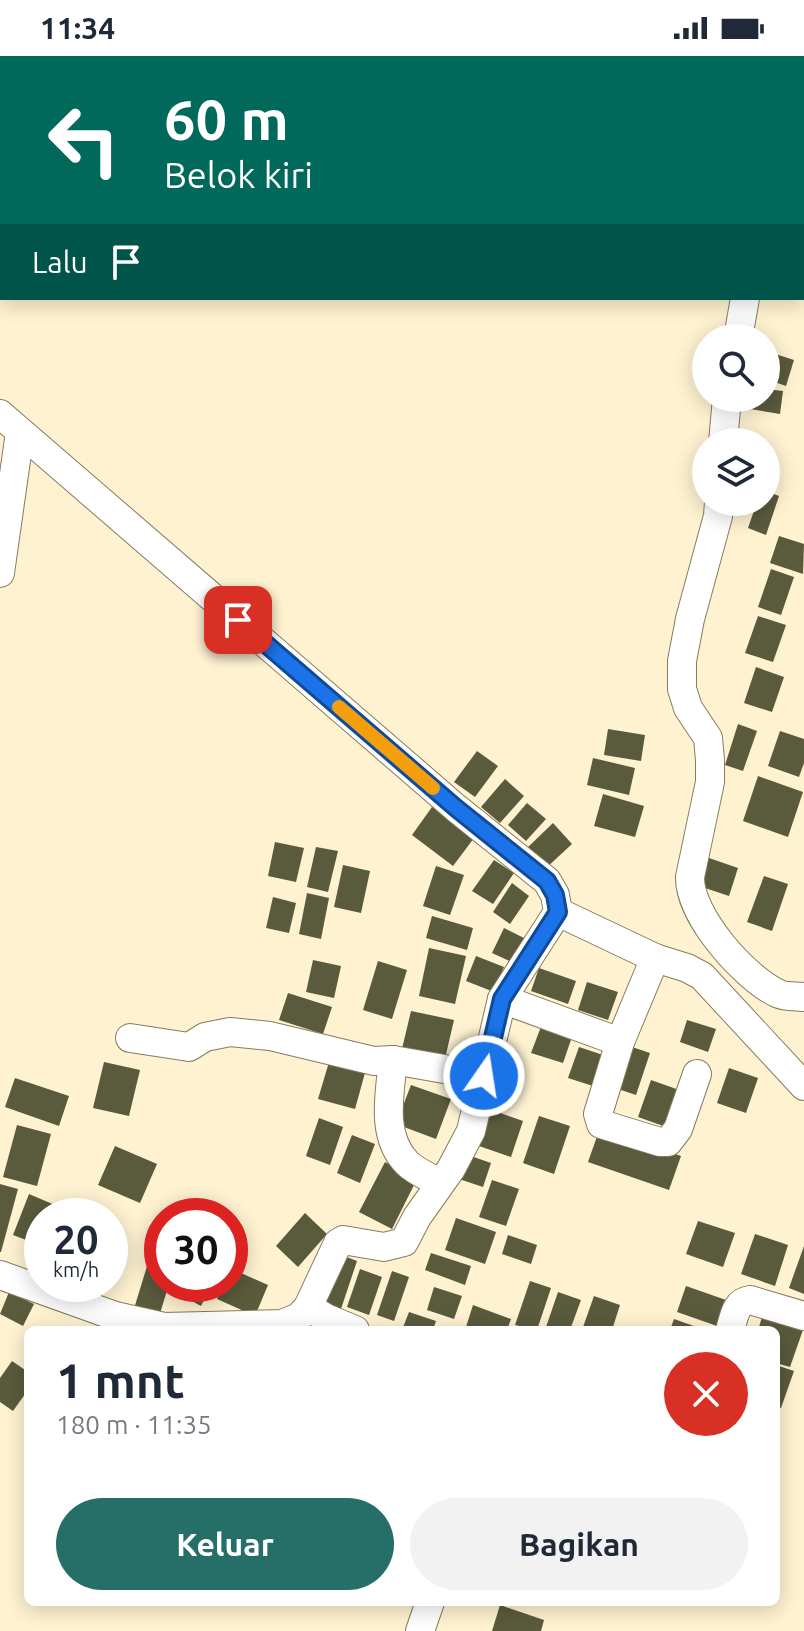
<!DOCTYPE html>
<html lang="id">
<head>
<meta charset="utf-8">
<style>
	body { margin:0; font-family:Ubuntu,sans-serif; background:#f2f2f3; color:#1f2937; height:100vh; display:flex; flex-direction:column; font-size:30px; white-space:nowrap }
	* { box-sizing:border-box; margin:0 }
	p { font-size:26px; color:#747a83 }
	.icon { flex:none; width:44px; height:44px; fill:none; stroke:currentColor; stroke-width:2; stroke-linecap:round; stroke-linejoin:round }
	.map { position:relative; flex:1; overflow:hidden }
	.sheet { position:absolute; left:24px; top:1270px; width:756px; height:280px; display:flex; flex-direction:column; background:#fff; border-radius:12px; box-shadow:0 4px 20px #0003 }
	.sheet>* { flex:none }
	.guide { position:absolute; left:0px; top:0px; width:804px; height:244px; box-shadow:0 4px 20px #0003; background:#00695c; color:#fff; overflow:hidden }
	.fabs { position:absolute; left:692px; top:268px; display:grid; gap:16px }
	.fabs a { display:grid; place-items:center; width:88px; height:88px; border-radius:50%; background:#fff; box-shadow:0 4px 20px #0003; font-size:40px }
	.speed { position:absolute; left:24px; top:1142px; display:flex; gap:16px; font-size:40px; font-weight:700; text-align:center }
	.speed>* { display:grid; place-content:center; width:104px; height:104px; border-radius:50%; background:#fff; box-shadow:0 4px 20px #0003; line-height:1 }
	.speed small { font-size:20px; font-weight:400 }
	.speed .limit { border:12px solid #d22; background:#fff; color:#111 }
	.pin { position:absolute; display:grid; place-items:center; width:68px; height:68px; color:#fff; margin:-34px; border-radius:16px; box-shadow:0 4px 12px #0006 }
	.me { position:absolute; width:88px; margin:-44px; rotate:13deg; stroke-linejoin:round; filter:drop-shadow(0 0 6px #0008) }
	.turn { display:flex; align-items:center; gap:28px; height:168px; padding:0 32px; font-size:36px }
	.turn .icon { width:104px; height:104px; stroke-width:2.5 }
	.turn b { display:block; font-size:56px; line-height:68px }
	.then { display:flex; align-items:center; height:76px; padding:0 32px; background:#0003; gap:16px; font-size:30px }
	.round { display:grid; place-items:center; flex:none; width:84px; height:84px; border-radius:42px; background:#f2f2f3 }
	.headline { display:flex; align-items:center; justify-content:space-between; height:136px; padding:0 32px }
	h1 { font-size:48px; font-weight:700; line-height:60px }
	.cta { display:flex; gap:16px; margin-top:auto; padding:16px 32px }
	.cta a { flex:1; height:92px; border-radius:48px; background:#266f68; color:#fff; font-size:32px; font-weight:700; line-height:92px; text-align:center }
	.cta a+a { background:#f2f2f3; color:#1f2937 }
	.status { display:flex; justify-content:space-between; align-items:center; height:56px; padding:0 40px; background:#fff; direction:ltr }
	.status svg { height:22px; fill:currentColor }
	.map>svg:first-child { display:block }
	.building { fill:#5a5a3d }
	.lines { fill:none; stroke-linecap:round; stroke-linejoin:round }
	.minor-casing { stroke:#867b5e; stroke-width:30 }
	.minor { stroke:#fff; stroke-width:28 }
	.route-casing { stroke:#114b97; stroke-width:20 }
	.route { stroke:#1a73e8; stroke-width:14 }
	.slow { stroke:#f59e0b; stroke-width:14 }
</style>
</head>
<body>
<div class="status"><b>11:34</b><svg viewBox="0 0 49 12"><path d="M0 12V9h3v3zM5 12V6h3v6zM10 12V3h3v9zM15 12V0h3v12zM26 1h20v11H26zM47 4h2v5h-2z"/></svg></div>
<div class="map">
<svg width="804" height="1575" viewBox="0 0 804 1575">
	<rect width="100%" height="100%" fill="#fef2d1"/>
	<g class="building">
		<polygon points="766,295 794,304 786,330 766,323"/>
		<polygon points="766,333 783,335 780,358 750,353 751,342 766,342"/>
		<polygon points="766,435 779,440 766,479 748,472 757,446 766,446"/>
		<polygon points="779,480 804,488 803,518 770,507"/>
		<polygon points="771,513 794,521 781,559 758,551"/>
		<polygon points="758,560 786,569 773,606 745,597"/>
		<polygon points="756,611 784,621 772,656 744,647"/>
		<polygon points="738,668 757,675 743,715 725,709"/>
		<polygon points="608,673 645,679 641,705 604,699"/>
		<polygon points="780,675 804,683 804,707 799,721 768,710"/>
		<polygon points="477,695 498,710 475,741 454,726"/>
		<polygon points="593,702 635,712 629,739 587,729"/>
		<polygon points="758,720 803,736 788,781 743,765"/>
		<polygon points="505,723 524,740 500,767 481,751"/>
		<polygon points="603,738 644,750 635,781 594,770"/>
		<polygon points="527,747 546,763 526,785 508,769"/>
		<polygon points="432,751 474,782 453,810 412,779"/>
		<polygon points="553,767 572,788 545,813 526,793"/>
		<polygon points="275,786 304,792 296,826 268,820"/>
		<polygon points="316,791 338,795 328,836 307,831"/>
		<polygon points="709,802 738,812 729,840 699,830"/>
		<polygon points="494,804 514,817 493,848 472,835"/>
		<polygon points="343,809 370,815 361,857 334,851"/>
		<polygon points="436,810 464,819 450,859 423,850"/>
		<polygon points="764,820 788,828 772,875 747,866"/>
		<polygon points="512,827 529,840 510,868 493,856"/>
		<polygon points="307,837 329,842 321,883 299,878"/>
		<polygon points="273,841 296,847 289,877 266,872"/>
		<polygon points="432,860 473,872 467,894 426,882"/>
		<polygon points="504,872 526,883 514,907 492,897"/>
		<polygon points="429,892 466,900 455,948 419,940"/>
		<polygon points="476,900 504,911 494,936 466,925"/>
		<polygon points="313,904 341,910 334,942 306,936"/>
		<polygon points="378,905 407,914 392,963 363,954"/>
		<polygon points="539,912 576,925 568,948 531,935"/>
		<polygon points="587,926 618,936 608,964 578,954"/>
		<polygon points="288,937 332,951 323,978 279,964"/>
		<polygon points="411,955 454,964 444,1007 401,997"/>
		<polygon points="687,964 716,973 708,996 680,986"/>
		<polygon points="542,968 573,978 563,1007 531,997"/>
		<polygon points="626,989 650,997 636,1039 612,1031"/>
		<polygon points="579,991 603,999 593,1030 568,1022"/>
		<polygon points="332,996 368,1006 355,1053 318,1043"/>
		<polygon points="104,1006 140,1014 129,1060 93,1052"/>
		<polygon points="729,1012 758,1022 746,1057 717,1047"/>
		<polygon points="15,1022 69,1040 59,1070 5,1051"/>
		<polygon points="651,1024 682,1035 669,1072 638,1061"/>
		<polygon points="411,1029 451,1043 436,1083 396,1068"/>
		<polygon points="492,1054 523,1065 511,1101 479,1090"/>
		<polygon points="539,1060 570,1070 554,1118 523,1107"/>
		<polygon points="319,1062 343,1071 330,1109 306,1100"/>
		<polygon points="17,1069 51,1078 37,1130 3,1121"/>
		<polygon points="600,1072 681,1100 669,1134 588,1106"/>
		<polygon points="352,1079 375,1088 360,1127 337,1117"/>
		<polygon points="115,1090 157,1108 140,1147 98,1129"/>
		<polygon points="465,1098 491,1107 483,1131 456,1122"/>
		<polygon points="385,1106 417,1123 392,1173 359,1156"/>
		<polygon points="492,1124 519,1133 506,1170 479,1161"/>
		<polygon points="0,1128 18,1133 1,1196 0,1196"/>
		<polygon points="29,1138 69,1155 67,1160 42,1160 42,1190 13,1179"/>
		<polygon points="305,1157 327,1178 298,1211 276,1190"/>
		<polygon points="456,1162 496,1176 485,1208 445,1194"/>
		<polygon points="698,1165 735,1177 723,1211 686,1198"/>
		<polygon points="755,1178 788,1189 775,1230 741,1218"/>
		<polygon points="508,1179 537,1189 531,1208 502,1198"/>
		<polygon points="804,1190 804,1238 789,1232"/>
		<polygon points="151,1197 162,1200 162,1228 169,1228 158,1264 133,1256"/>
		<polygon points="431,1197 471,1210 465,1229 425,1214"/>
		<polygon points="339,1198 357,1205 341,1253 322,1246"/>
		<polygon points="230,1212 268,1229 255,1260 217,1243 223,1228 230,1228"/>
		<polygon points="360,1213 382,1221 369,1259 347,1251"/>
		<polygon points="392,1215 409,1221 394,1265 377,1259"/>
		<polygon points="530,1225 551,1232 537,1274 515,1269"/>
		<polygon points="179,1228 212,1228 201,1250 175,1236"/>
		<polygon points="686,1230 726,1244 717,1270 677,1256"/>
		<polygon points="434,1231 462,1240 454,1263 427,1254"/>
		<polygon points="9,1236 34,1248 23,1270 0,1258"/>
		<polygon points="558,1236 581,1244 570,1274 545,1274"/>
		<polygon points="594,1240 620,1249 612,1274 582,1274"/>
		<polygon points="473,1249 511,1263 507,1274 465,1274"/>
		<polygon points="409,1256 436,1265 433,1274 402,1274"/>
		<polygon points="763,1258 804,1271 790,1311 776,1307 776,1274 758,1274"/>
		<polygon points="674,1263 705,1274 670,1274"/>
		<polygon points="12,1305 28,1316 28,1334 13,1355 0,1346 0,1322"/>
		<polygon points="776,1309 794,1315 781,1352 776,1350"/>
		<polygon points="500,1549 544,1564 541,1575 492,1575"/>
	</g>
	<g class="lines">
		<defs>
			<g id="minor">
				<polyline points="515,0 526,2"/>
				<polyline points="25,2 25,0"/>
				<polyline points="802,47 804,47"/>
				<polyline points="0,140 2,129"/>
				<polyline points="738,282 745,242"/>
				<polyline points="0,358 456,752 547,825 555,839 558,856"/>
				<polyline points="723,386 727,342"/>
				<path d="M 719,446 L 718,460 L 690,563 L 682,605 L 682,633 L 688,652 L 708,682 L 710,704 L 710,726 L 690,821 C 689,859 744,922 779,938 C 786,941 796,940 804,941"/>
				<polyline points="0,517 20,376"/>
				<polyline points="655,902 620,986 598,1058 601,1068 660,1086 668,1086 678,1073 697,1018"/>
				<polyline points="502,943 620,986"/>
				<polyline points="130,982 189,991 205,981 230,976 270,980 374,1005 393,1004 484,1020"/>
				<path d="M 393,1004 C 390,1037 380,1080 407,1107 C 415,1115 429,1121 439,1127"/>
				<polyline points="0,1219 115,1260 164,1271 282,1268 299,1261 308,1251 338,1187 343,1184 384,1191 404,1186 417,1161 451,1113 471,1075 502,943 558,856 655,902 687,912 702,920 804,1030"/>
				<polyline points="308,1251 326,1262 355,1274"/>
				<path d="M 730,1274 C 734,1262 735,1246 750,1244 L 804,1260"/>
				<polyline points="420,1575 430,1546"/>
			</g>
		</defs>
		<use href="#minor" class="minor-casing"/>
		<use href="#minor" class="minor"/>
	</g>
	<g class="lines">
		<defs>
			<polyline id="route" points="238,564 456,752 547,825 555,839 558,856 502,943 484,1020"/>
		</defs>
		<use href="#route" class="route-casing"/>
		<use href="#route" class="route"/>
		<polyline class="slow" points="339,651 433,732"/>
	</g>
</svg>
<div class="fabs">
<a><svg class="icon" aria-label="search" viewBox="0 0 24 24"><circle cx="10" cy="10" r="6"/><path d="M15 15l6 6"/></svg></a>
<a><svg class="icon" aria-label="layers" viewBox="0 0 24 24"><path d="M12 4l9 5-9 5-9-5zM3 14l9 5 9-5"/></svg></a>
</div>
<div class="speed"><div>20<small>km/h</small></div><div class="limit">30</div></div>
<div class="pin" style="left:238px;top:564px;background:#d93025"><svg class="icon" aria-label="arrive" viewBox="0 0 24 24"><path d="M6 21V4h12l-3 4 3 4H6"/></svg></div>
<svg class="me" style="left:484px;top:1020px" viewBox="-20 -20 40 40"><circle r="17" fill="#1a73e8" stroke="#fff" stroke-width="3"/><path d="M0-11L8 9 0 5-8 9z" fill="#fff"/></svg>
<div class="guide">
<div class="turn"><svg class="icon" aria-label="left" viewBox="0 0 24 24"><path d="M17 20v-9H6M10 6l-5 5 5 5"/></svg><div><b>60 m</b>Belok kiri</div></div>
<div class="then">Lalu<svg class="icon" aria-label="arrive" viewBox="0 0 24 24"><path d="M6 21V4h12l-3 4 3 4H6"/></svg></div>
</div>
<section class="sheet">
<div class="headline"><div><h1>1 mnt</h1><p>180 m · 11:35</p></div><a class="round" style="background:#d93025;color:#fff"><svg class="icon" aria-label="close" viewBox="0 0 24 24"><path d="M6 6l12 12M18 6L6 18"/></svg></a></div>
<div class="cta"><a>Keluar</a><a>Bagikan</a></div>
</section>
</div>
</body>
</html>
